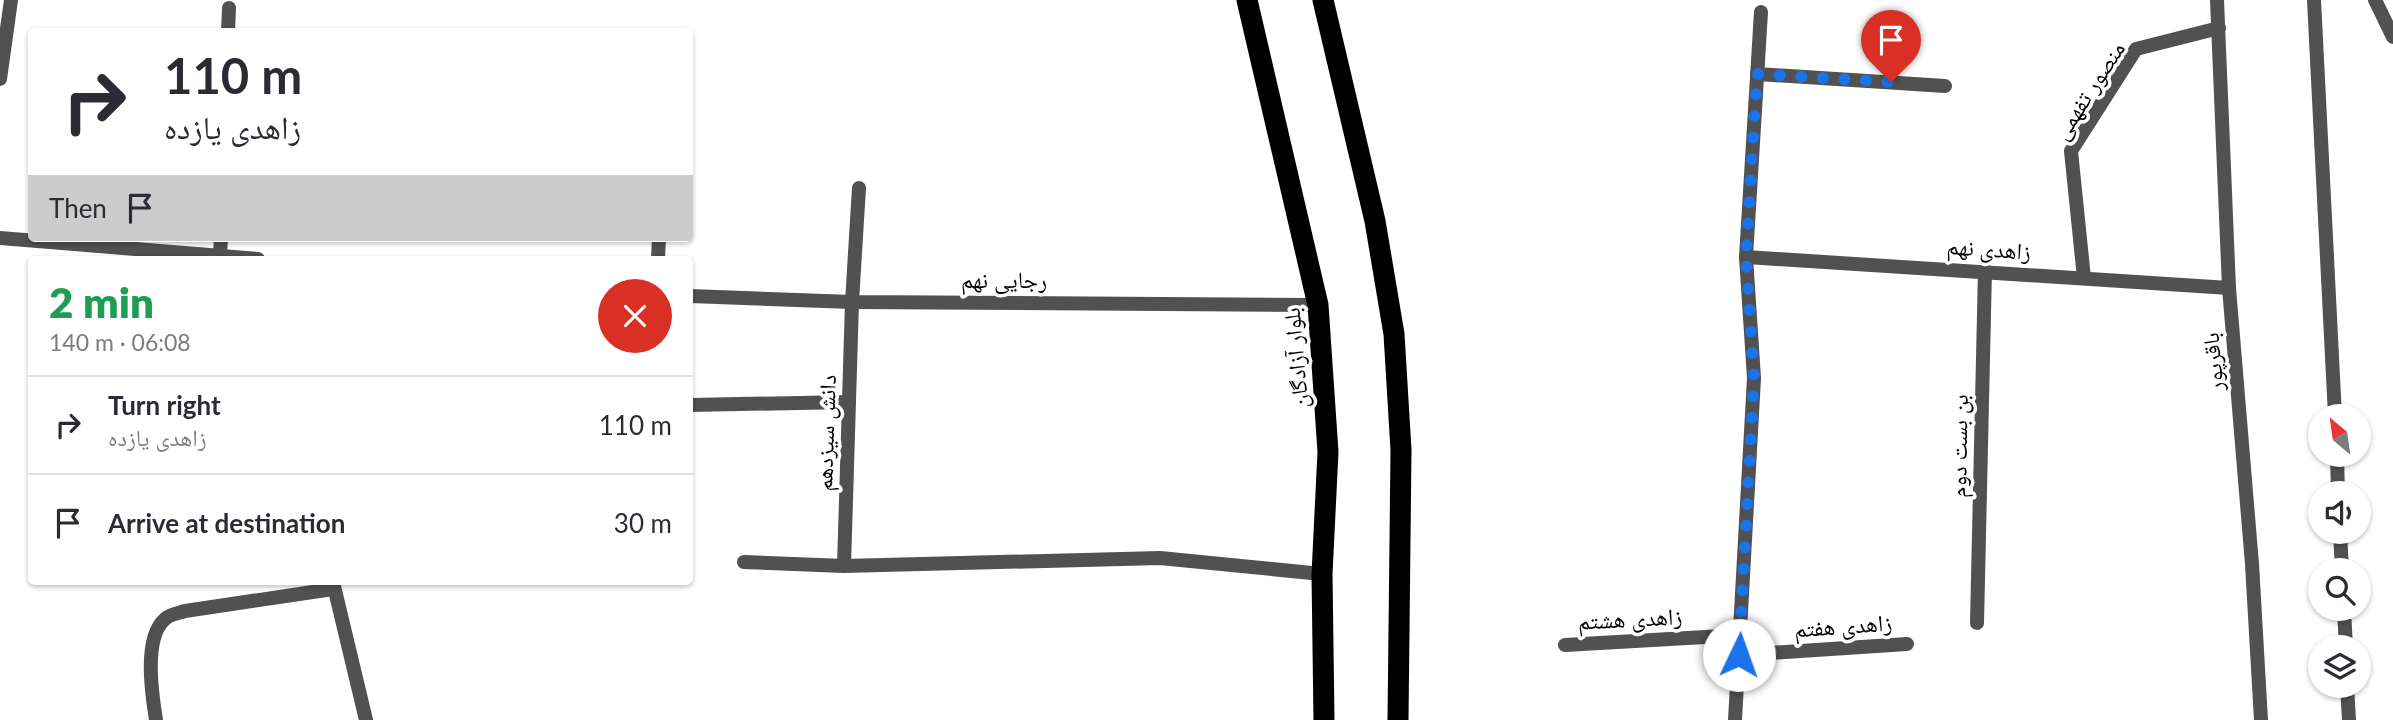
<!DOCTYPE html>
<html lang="en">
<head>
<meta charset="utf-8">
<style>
	body { margin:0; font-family:Lato,"Noto Naskh Arabic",sans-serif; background:#f7f7f7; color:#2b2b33; height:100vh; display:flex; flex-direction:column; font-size:26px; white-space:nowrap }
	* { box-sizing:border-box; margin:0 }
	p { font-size:23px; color:#7c7c81 }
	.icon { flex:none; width:38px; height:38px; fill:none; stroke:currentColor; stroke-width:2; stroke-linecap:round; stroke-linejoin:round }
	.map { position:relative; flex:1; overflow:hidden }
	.panel { position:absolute; left:28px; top:256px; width:665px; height:329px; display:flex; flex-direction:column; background:#fff; border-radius:7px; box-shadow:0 2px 5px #0004 }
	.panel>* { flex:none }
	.guide { position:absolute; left:28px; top:28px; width:665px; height:214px; border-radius:7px; box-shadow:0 2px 5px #0004; background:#fff; color:#2b2b33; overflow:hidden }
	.needle { width:46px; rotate:331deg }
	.fabs { position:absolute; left:2308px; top:404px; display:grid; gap:14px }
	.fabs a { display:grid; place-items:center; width:63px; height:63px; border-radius:50%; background:#fff; box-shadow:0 2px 5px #0004; font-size:35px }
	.pin { position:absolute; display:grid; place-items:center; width:60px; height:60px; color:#fff; margin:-72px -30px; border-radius:50% 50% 50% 0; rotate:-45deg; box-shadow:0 0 7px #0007 }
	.pin .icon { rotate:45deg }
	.me { position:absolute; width:77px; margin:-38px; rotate:3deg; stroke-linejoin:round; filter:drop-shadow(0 0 5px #0008) }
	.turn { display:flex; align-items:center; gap:24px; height:147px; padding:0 21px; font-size:32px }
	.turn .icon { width:91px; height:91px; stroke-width:2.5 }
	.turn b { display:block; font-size:49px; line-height:60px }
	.then { display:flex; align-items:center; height:66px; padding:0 21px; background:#0003; gap:14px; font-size:26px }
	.round { display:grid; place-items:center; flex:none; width:74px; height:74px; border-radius:37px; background:#f7f7f7 }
	.head { display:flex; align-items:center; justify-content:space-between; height:119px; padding:0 21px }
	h1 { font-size:42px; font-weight:800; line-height:52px; color:#1e9e55 }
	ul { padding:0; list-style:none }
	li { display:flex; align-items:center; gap:21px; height:98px; padding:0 21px; border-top:2px solid #e1e1e2 }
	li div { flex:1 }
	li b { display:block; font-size:26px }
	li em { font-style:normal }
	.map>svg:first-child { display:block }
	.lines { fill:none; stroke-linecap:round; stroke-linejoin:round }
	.lane { stroke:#515151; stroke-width:14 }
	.street { stroke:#515151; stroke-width:14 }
	.highway { stroke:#000; stroke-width:21 }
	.route { stroke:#1a73e8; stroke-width:12; stroke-dasharray:0 21.6 }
	.labels { text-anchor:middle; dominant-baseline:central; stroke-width:7; stroke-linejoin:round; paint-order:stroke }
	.street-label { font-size:23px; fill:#000; stroke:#fff }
</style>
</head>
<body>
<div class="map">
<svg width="2393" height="720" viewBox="0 0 2393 720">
	<rect width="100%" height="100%" fill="#fff"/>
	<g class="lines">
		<g class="lane">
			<polyline points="2375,0 2393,37"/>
			<polyline points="0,79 11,0"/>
			<polyline points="744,562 844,566 1160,558 1322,574"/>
			<polyline points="1977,623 1985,270"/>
			<polyline points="1735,720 1754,378 1746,257 1761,12"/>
		</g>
		<g class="street">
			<polyline points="2217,0 2229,288 2252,564 2261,720"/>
			<polyline points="2314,0 2335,416"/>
			<polyline points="228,32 229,8"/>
			<polyline points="1757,74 1945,86"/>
			<polyline points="0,238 258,259"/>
			<polyline points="220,254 221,238"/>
			<polyline points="1746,257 2229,288"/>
			<polyline points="658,259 659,238"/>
			<polyline points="2084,278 2071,151 2136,49 2219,28"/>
			<polyline points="690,296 852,302 1318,305"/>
			<polyline points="690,405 849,402"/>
			<polyline points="2337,455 2338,494"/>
			<polyline points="2340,532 2342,570"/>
			<polyline points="844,566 852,302 859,188"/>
			<polyline points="333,582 366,720"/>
			<polyline points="2344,609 2346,648"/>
			<polyline points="1565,645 1740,635"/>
			<polyline points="1739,655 1907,644"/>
			<polyline points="2347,686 2349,720"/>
			<path d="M 156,720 C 152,695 143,638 165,619 C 170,614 179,613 185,611 L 333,589"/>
		</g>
		<g class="highway">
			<polyline points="1247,0 1318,305 1328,452 1322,574 1324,720"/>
			<polyline points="1323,0 1375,221 1394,334 1401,450 1398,720"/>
		</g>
	</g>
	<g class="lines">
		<polyline class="route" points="1739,655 1754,378 1746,257 1757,74 1891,82"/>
	</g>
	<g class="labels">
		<g class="street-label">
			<text transform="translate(2088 90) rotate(-57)">منصور تفهمی</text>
			<text transform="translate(1989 248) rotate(4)">زاهدی نهم</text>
			<text x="1004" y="279">رجایی نهم</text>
			<text transform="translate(1295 358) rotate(-95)">بلوار آزادگان</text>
			<text transform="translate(2212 362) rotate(-95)">باقرپور</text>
			<text transform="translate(825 433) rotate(-88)">دانش سیزدهم</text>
			<text transform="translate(1958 446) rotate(-89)">بن بست دوم</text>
			<text transform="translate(1630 618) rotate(-3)">زاهدی هشتم</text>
			<text transform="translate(1843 625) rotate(-4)">زاهدی هفتم</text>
		</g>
	</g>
</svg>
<div class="fabs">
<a><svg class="needle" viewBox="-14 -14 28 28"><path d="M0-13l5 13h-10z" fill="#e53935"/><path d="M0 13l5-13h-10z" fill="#7c7c81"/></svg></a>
<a><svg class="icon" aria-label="sound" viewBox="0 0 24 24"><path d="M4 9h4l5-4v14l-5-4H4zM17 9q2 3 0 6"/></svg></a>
<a><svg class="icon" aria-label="search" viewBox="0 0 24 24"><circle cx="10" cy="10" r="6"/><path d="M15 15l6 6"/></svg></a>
<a><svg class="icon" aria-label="layers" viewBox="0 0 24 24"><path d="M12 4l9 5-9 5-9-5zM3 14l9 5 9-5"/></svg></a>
</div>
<div class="pin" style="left:1891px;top:82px;background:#d93025"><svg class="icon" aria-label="arrive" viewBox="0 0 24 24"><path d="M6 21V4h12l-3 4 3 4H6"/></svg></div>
<svg class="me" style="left:1739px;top:655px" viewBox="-20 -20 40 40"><circle r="19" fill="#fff"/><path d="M0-13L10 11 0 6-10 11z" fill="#1a73e8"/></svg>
<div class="guide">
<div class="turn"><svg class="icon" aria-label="right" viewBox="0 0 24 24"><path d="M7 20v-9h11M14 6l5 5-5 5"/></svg><div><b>110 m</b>زاهدی یازده</div></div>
<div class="then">Then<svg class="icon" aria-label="arrive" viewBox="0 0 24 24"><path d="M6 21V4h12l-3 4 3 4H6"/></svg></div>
</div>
<section class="panel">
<div class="head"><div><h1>2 min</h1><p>140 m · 06:08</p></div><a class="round" style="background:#d93025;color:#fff"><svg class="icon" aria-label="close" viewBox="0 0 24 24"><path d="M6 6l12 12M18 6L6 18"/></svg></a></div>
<ul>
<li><svg class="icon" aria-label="right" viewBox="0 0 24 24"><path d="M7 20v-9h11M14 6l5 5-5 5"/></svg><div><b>Turn right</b><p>زاهدی یازده</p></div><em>110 m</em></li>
<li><svg class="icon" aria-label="arrive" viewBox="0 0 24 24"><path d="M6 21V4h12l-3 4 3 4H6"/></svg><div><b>Arrive at destination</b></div><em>30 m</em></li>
</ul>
</section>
</div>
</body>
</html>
